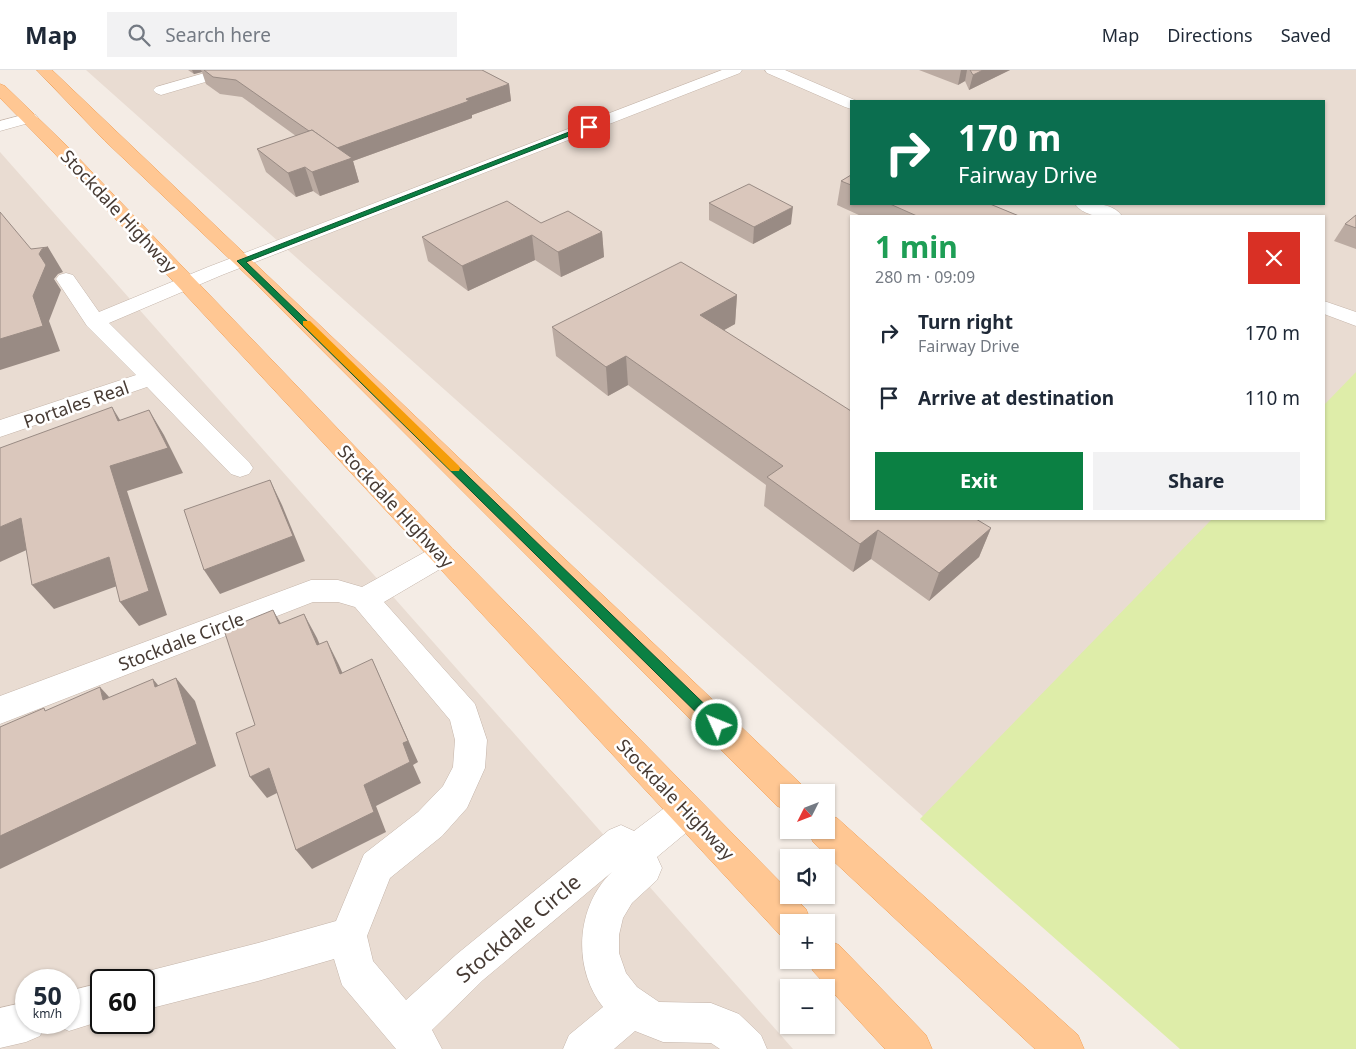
<!DOCTYPE html>
<html lang="en">
<head>
<meta charset="utf-8">
<style>
	body { margin:0; font-family:"Noto Sans",sans-serif; background:#f2f2f3; color:#1f2937; height:100vh; display:flex; flex-direction:column; font-size:19px; white-space:nowrap }
	* { box-sizing:border-box; margin:0 }
	p { font-size:16px; color:#747a83 }
	.icon { flex:none; width:28px; height:28px; fill:none; stroke:currentColor; stroke-width:2; stroke-linecap:round; stroke-linejoin:round }
	.map { position:relative; flex:1; overflow:hidden }
	.sheet { position:absolute; left:850px; top:145px; width:475px; height:305px; display:flex; flex-direction:column; background:#fff; border-radius:0px; box-shadow:0 1px 4px #0004 }
	.sheet>* { flex:none }
	.guide { position:absolute; left:850px; top:30px; width:475px; height:105px; border-radius:0px; box-shadow:0 1px 4px #0004; background:#0b6e4f; color:#fff; overflow:hidden }
	.needle { width:32px; rotate:228deg }
	.controls { position:absolute; left:780px; top:714px; display:grid; gap:10px }
	.controls a { display:grid; place-items:center; width:55px; height:55px; border-radius:0px; background:#fff; box-shadow:0 1px 4px #0004; font-size:25px }
	.speed { position:absolute; left:15px; top:899px; display:flex; gap:10px; font-size:25px; font-weight:700; text-align:center }
	.speed>* { display:grid; place-content:center; width:65px; height:65px; border-radius:50%; background:#fff; box-shadow:0 1px 4px #0004; line-height:1 }
	.speed small { font-size:12px; font-weight:400 }
	.speed .limit { border:2px solid #111; border-radius:8px; background:#fff; color:#111 }
	.pin { position:absolute; display:grid; place-items:center; width:42px; height:42px; color:#fff; margin:-21px; border-radius:10px; box-shadow:0 2px 8px #0006 }
	.me { position:absolute; width:55px; margin:-28px; rotate:314deg; stroke-linejoin:round; filter:drop-shadow(0 0 4px #0008) }
	.turn { display:flex; align-items:center; gap:18px; height:105px; padding:0 25px; font-size:22px }
	.turn .icon { width:65px; height:65px; stroke-width:2.5 }
	.turn b { display:block; font-size:35px; line-height:42px }
	.round { display:grid; place-items:center; flex:none; width:52px; height:52px; border-radius:0px; background:#f2f2f3 }
	.headline { display:flex; align-items:center; justify-content:space-between; height:85px; padding:0 25px }
	h1 { font-size:30px; font-weight:700; line-height:38px; color:#1e9e55 }
	.action { display:flex; gap:10px; margin-top:auto; padding:10px 25px }
	.action a { flex:1; height:58px; border-radius:0px; background:#0b8043; color:#fff; font-size:20px; font-weight:700; line-height:58px; text-align:center }
	.action a+a { background:#f2f2f3; color:#1f2937 }
	ul { padding:0; list-style:none }
	li { display:flex; align-items:center; gap:15px; height:65px; padding:0 25px }
	li div { flex:1 }
	li b { display:block; font-size:19px }
	li em { font-style:normal }
	header { display:flex; align-items:center; gap:30px; box-sizing:border-box; height:70px; padding:0 25px; background:#fff; border-bottom:1px solid #e0e1e3 }
	header strong { font-size:24px }
	nav { display:flex; gap:28px; margin-inline-start:auto; font-size:18px }
	.search { width:350px; height:45px; background:#f2f2f3; display:flex; align-items:center; gap:12px; box-sizing:border-box; padding:0 18px; border-radius:0px; color:#747a83; font-size:19px }
	.map>svg:first-child { display:block }
	.residential { fill:#e9dcd2; fill-rule:evenodd }
	.green { fill:#deeda9 }
	.lines { fill:none; stroke-linecap:round; stroke-linejoin:round }
	.minor-casing { stroke:#c4b4a9; stroke-width:1 }
	.major-casing { stroke:#f09f57; stroke-width:1 }
	.minor { fill:#fff; fill-rule:evenodd }
	.major { fill:#ffc793; fill-rule:evenodd }
	.wall { fill:#bbaba2 }
	.shaded-wall { fill:#998b84 }
	.building { fill:#dac7bc; stroke:#998b84 }
	.route { fill:#0b8043; stroke:#07532c }
	.slow { fill:#f59e0b }
	.labels { text-anchor:middle; dominant-baseline:central; stroke-width:5; stroke-linejoin:round; paint-order:stroke }
	.street-label { font-size:18px; fill:#473b34; stroke:#fff }
	.near-street-label { font-size:21px; fill:#473b34; stroke:#fff }
</style>
</head>
<body>
<header>
<strong>Map</strong>
<div class="search"><svg class="icon" aria-label="search" viewBox="0 0 24 24"><circle cx="10" cy="10" r="6"/><path d="M15 15l6 6"/></svg>Search here</div>
<nav><a>Map</a><a>Directions</a><a>Saved</a></nav>
</header>
<div class="map">
<svg width="1356" height="979" viewBox="0 0 1356 979">
	<rect width="100%" height="100%" fill="#f4ece5"/>
	<g class="residential">
		<path d="M 86,0 L 1356,0 L 1356,979 L 1184,979 ZM 851,31 L 1324,31 L 1324,134 L 851,134 ZM 851,146 L 1324,146 L 1324,449 L 851,449 Z"/>
		<path d="M 0,82 L 793,979 L 0,979 ZM 26,910 L 69,910 L 69,952 L 26,952 ZM 101,910 L 144,910 L 144,952 L 101,952 Z"/>
	</g>
	<polygon class="green" points="1356,302 1356,979 1180,979 920,749 1212,449 1324,449 1324,335"/>
	<g class="lines">
		<defs>
			<g id="minor">
				<polygon points="215,0 238,0 236,3 161,25 156,23 153,20 156,17"/>
				<polygon points="722,0 742,0 740,3 222,205 109,253 249,392 253,398 249,404 240,407 231,404 147,317 0,367 0,350 136,305 87,256 56,209 59,205 66,203 73,205 99,242 208,197"/>
				<polygon points="765,0 785,0 857,31 851,31 851,39 845,37 767,3"/>
				<polygon points="30,43 36,45 38,48 36,51 0,61 0,51"/>
				<path d="M 1075,134 C 1089,133 1113,132 1122,146 C 1108,147 1084,148 1075,134 Z"/>
				<polygon points="1324,231 1356,242 1356,256 1324,244"/>
				<path d="M 442,475 L 452,478 L 456,485 L 452,492 L 384,532 L 475,634 L 487,670 L 485,698 L 467,738 L 442,766 L 390,808 L 367,866 L 373,891 L 406,930 L 457,884 L 609,760 L 621,755 L 634,761 L 675,730 L 687,725 L 699,730 L 704,741 L 699,752 L 657,787 L 662,798 L 657,810 L 632,833 L 623,848 L 619,865 L 619,883 L 626,903 L 637,917 L 659,932 L 711,933 L 739,944 L 761,965 L 767,979 L 720,979 L 711,973 L 663,972 L 635,961 L 614,979 L 563,979 L 569,965 L 603,937 C 572,898 576,836 612,802 L 483,910 L 432,960 L 442,979 L 396,979 L 342,915 L 334,889 L 258,911 L 144,940 L 144,910 L 129,910 L 130,907 L 144,902 L 258,873 L 336,851 L 364,784 L 418,742 L 443,716 L 453,697 L 455,670 L 450,650 L 355,537 L 338,532 L 313,532 L 0,654 L 0,626 L 311,510 L 338,510 L 362,517 L 432,478 Z"/>
				<polygon points="101,913 101,951 69,961 55,955 54,952 69,952 69,921"/>
				<polygon points="26,932 26,952 46,952 40,966 26,972 0,978 0,938"/>
			</g>
			<g id="major">
				<polygon points="37,0 52,0 801,714 805,722 789,722 789,741 777,736 254,212 105,71"/>
				<polygon points="0,14 5,16 67,76 452,478 789,821 789,825 792,825 806,839 811,852 789,852 789,869 780,865 55,84 0,28"/>
				<polygon points="826,744 837,748 1078,965 1084,979 1035,979 813,772 808,760 826,760"/>
				<polygon points="826,869 839,875 926,965 932,979 885,979 813,901 808,890 826,890"/>
			</g>
		</defs>
		<use href="#minor" class="minor-casing"/>
		<use href="#major" class="major-casing"/>
		<use href="#minor" class="minor"/>
		<use href="#major" class="major"/>
	</g>
	<g class="wall">
		<polygon points="188,0 482,0 509,14 511,31 472,45 472,48 353,91 359,112 320,126 313,121 296,127 266,102 257,79 296,66 242,27 220,24 206,14 202,2 194,4"/>
		<polygon points="919,0 1010,0 969,20 965,11 958,15"/>
		<polygon points="851,105 851,134 990,134 1019,146 861,146 837,135 841,111"/>
		<polygon points="709,133 791,154 753,174 709,150"/>
		<polygon points="1356,145 1356,179 1334,171 1345,154"/>
		<polygon points="541,153 602,162 604,187 561,207 535,190 468,221 428,191 422,167"/>
		<polygon points="737,225 735,254 724,260 851,449 991,458 979,487 929,531 871,489 853,502 764,436 766,415 628,315 608,326 556,286 552,257"/>
	</g>
	<g class="shaded-wall">
		<polygon points="192,0 201,0 202,2 194,4"/>
		<polygon points="961,0 967,0 965,11 958,15"/>
		<polygon points="983,0 1010,0 969,20 973,5"/>
		<polygon points="509,14 511,31 472,45 472,48 353,91 359,112 320,126 312,102 334,79 466,29"/>
		<polygon points="305,97 313,121 296,127 288,103"/>
		<polygon points="793,137 791,154 753,174 754,157"/>
		<polygon points="602,162 604,187 561,207 558,182"/>
		<polygon points="532,165 535,190 468,221 462,196"/>
		<polygon points="48,177 63,202 58,204 54,209 61,220 49,251 60,281 0,300 0,269 33,226 39,184 42,179"/>
		<polygon points="737,225 735,254 699,274 700,245"/>
		<polygon points="626,286 628,315 608,326 606,297"/>
		<polygon points="112,337 128,363 118,351"/>
		<polygon points="149,340 164,365 183,403 127,421 167,545 139,556 120,532 110,396"/>
		<polygon points="270,410 282,435 305,491 220,524 204,500"/>
		<polygon points="21,448 42,473 0,492 0,457"/>
		<polygon points="991,458 979,487 929,531 939,503"/>
		<polygon points="878,460 871,489 853,502 860,474"/>
		<polygon points="109,487 128,512 54,539 32,515"/>
		<polygon points="273,540 287,564 279,554"/>
		<polygon points="304,544 317,568 330,599 317,575"/>
		<polygon points="327,571 339,595 353,627 340,604"/>
		<polygon points="372,589 418,692 413,695 421,713 376,736 386,762 312,799 296,780 364,715 403,673"/>
		<polygon points="176,608 195,631 216,696 0,799 0,766"/>
		<polygon points="153,609 172,632 155,617"/>
		<polygon points="100,617 121,640 103,630"/>
		<polygon points="269,698 285,719 267,728 250,707"/>
	</g>
	<g class="building">
		<polygon points="204,0 482,0 509,14 466,29 469,31 337,78 312,60 309,61 236,10 213,7"/>
		<polygon points="970,0 983,0 973,5"/>
		<polygon points="312,60 352,88 312,102 305,97 288,103 257,79"/>
		<polygon points="851,105 851,115 841,111"/>
		<polygon points="749,114 793,137 754,157 709,133"/>
		<polygon points="507,131 541,153 568,141 602,162 558,182 532,165 462,196 422,167"/>
		<polygon points="890,134 990,134 1019,146 917,146"/>
		<polygon points="0,142 31,179 48,177 42,179 39,184 46,195 33,226 43,256 0,269"/>
		<polygon points="1356,145 1356,158 1345,154"/>
		<polygon points="681,192 737,225 700,245 851,341 851,449 976,449 991,458 939,503 878,460 860,474 767,407 783,396 626,286 606,297 552,257"/>
		<polygon points="112,337 118,351 149,340 168,378 110,396 149,521 120,532 109,487 32,515 21,448 0,457 0,378"/>
		<polygon points="270,410 293,466 204,500 184,440"/>
		<polygon points="273,540 279,554 304,544 317,575 327,571 340,604 372,589 408,671 403,673 410,692 364,715 374,742 296,780 269,698 250,707 236,663 255,655 224,560"/>
		<polygon points="176,608 197,674 0,766 0,657 44,638 45,641 100,617 103,630 153,609 155,617"/>
	</g>
	<polygon class="route" points="587,55 592,57 246,192 722,651 724,655 722,659 717,661 713,659 237,191"/>
	<polygon class="slow" points="303,251 310,251 459,396 460,398 459,401 451,401 303,255"/>
	<g class="labels">
		<g class="street-label">
			<text transform="translate(119 141) rotate(47)">Stockdale Highway</text>
			<text transform="translate(76 334) rotate(-19)">Portales Real</text>
			<text transform="translate(396 436) rotate(47)">Stockdale Highway</text>
			<text transform="translate(181 571) rotate(-21)">Stockdale Circle</text>
			<text transform="translate(676 729) rotate(46)">Stockdale Highway</text>
		</g>
		<g class="near-street-label">
			<text transform="translate(518 858) rotate(-40)">Stockdale Circle</text>
		</g>
	</g>
</svg>
<div class="controls">
<a><svg class="needle" viewBox="-14 -14 28 28"><path d="M0-13l5 13h-10z" fill="#e53935"/><path d="M0 13l5-13h-10z" fill="#747a83"/></svg></a>
<a><svg class="icon" aria-label="sound" viewBox="0 0 24 24"><path d="M4 9h4l5-4v14l-5-4H4zM17 9q2 3 0 6"/></svg></a>
<a>+</a>
<a>−</a>
</div>
<div class="speed"><div>50<small>km/h</small></div><div class="limit">60</div></div>
<div class="pin" style="left:589px;top:57px;background:#d93025"><svg class="icon" aria-label="arrive" viewBox="0 0 24 24"><path d="M6 21V4h12l-3 4 3 4H6"/></svg></div>
<svg class="me" style="left:717px;top:655px" viewBox="-20 -20 40 40"><circle r="17" fill="#0b8043" stroke="#fff" stroke-width="3"/><path d="M0-11L8 9 0 5-8 9z" fill="#fff"/></svg>
<div class="guide">
<div class="turn"><svg class="icon" aria-label="right" viewBox="0 0 24 24"><path d="M7 20v-9h11M14 6l5 5-5 5"/></svg><div><b>170 m</b>Fairway Drive</div></div>
</div>
<section class="sheet">
<div class="headline"><div><h1>1 min</h1><p>280 m · 09:09</p></div><a class="round" style="background:#d93025;color:#fff"><svg class="icon" aria-label="close" viewBox="0 0 24 24"><path d="M6 6l12 12M18 6L6 18"/></svg></a></div>
<ul>
<li><svg class="icon" aria-label="right" viewBox="0 0 24 24"><path d="M7 20v-9h11M14 6l5 5-5 5"/></svg><div><b>Turn right</b><p>Fairway Drive</p></div><em>170 m</em></li>
<li><svg class="icon" aria-label="arrive" viewBox="0 0 24 24"><path d="M6 21V4h12l-3 4 3 4H6"/></svg><div><b>Arrive at destination</b></div><em>110 m</em></li>
</ul>
<div class="action"><a>Exit</a><a>Share</a></div>
</section>
</div>
</body>
</html>
